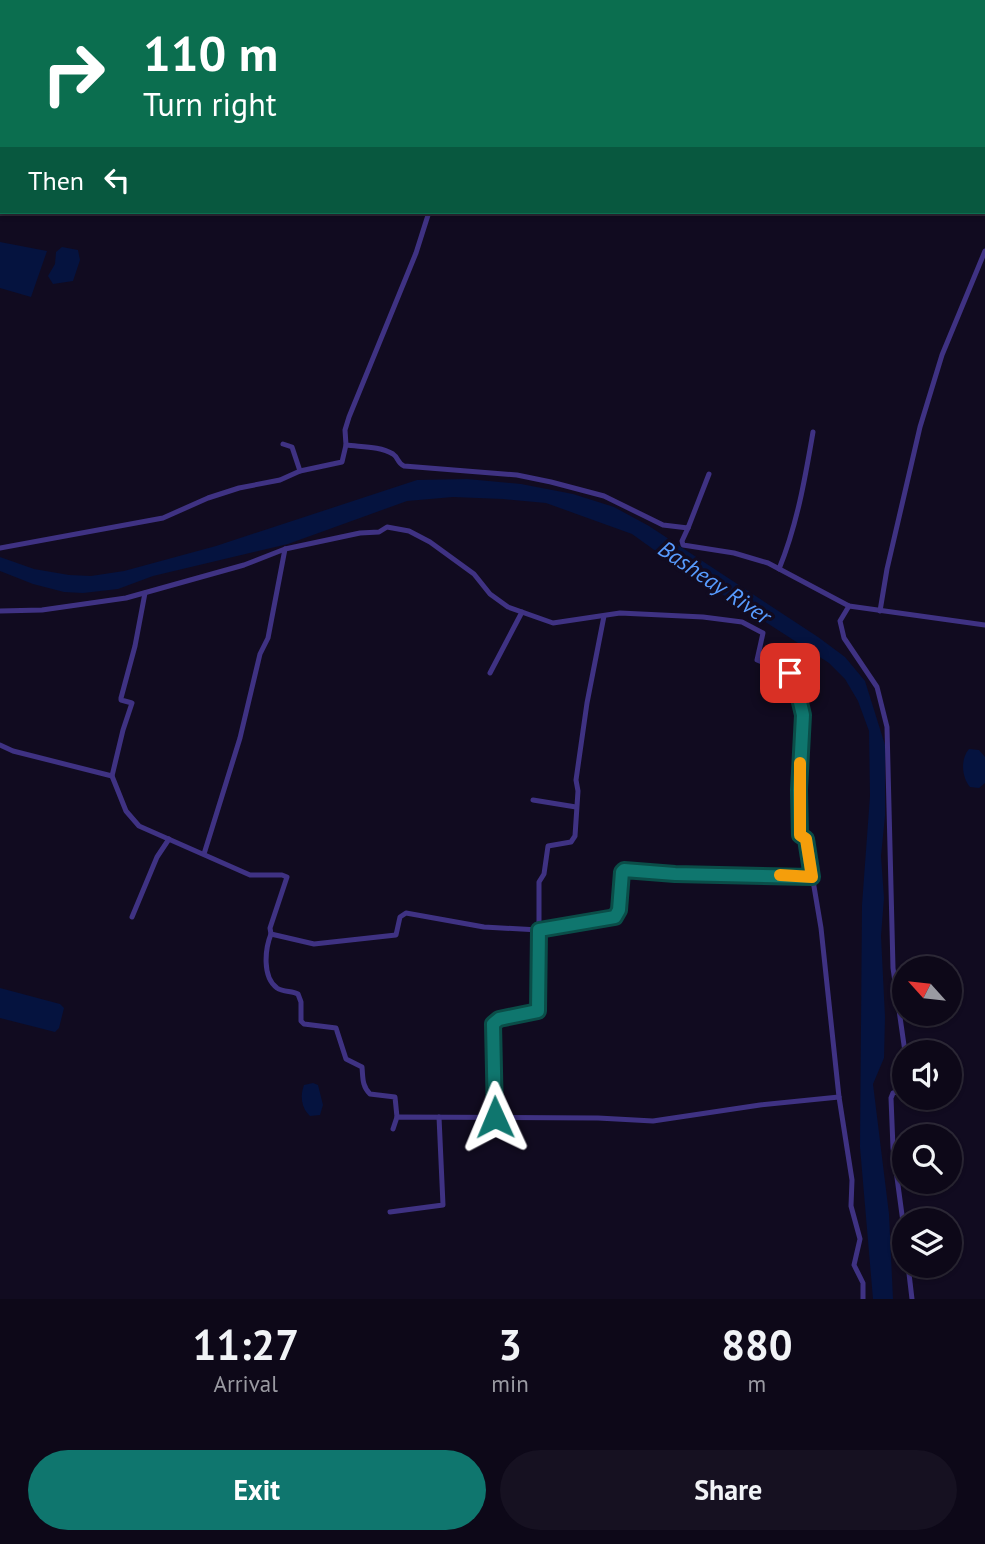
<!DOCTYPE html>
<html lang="en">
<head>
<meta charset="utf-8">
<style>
	body { margin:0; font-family:"PT Sans",sans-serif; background:#161121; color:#f1f3f6; height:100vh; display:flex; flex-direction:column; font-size:26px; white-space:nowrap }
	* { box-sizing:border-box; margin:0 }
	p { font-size:23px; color:#9a9aa2 }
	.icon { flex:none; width:38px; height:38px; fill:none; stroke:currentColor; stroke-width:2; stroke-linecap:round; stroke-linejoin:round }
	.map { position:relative; height:1299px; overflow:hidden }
	.side { display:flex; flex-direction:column; background:#0d0818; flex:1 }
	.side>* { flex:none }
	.hud { position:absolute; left:0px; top:0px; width:985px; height:214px; box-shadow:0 2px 5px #0004,0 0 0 2px #2d2937; background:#0b6e4f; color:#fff; overflow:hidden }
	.needle { width:46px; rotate:297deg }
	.tools { position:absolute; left:892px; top:956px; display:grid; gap:14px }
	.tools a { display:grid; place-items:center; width:70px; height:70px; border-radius:50%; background:#0d0818; box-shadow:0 2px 5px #0004,0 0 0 2px #2d2937; font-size:35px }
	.pin { position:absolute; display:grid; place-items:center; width:60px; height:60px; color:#fff; margin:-30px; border-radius:14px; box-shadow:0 4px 10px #0006 }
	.me { position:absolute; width:77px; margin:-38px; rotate:359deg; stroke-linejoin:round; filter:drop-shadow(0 0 5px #0008) }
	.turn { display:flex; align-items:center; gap:24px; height:147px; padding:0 28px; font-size:32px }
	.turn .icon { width:91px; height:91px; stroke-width:2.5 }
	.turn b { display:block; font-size:49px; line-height:60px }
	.then { display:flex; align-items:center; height:66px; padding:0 28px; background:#0003; gap:14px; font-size:26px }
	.eta { display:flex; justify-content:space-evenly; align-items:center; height:119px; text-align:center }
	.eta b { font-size:42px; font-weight:700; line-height:49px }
	.cta { display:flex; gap:14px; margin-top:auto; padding:14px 28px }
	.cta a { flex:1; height:80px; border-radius:42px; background:#0f766e; color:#fff; font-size:28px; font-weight:700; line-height:80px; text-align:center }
	.cta a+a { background:#161121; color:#f1f3f6 }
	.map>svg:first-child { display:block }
	.water { fill:#05133f }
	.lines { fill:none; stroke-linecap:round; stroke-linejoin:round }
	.minor { stroke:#3f3283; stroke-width:5 }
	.route-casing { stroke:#0a4d48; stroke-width:18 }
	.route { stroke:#0f766e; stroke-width:12 }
	.slow { stroke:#f59e0b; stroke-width:12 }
	.labels { text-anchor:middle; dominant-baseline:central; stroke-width:7; stroke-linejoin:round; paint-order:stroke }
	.water-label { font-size:23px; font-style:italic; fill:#589cff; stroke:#110b20 }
</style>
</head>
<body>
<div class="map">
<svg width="985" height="1299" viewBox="0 0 985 1299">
	<rect width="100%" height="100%" fill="#110b20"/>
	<g class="water">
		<polygon points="0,242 47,251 31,297 0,288"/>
		<polygon points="62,247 78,250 80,260 73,281 53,284 48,276 55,264 56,252"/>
		<polygon points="467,479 521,484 573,494 614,507 649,526 818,637 845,657 865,681 885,745 885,816 881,856 884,898 881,936 885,1017 884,1058 873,1084 889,1214 893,1299 873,1299 860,1147 862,905 870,796 869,731 858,701 845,679 829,663 725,596 692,577 632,534 546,503 503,499 453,497 407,501 288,544 153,576 118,589 83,593 64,592 33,584 0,571 0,557 34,569 69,575 91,576 124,571 216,546 417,480"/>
		<path d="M 969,749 L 979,750 L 985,757 L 985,783 L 979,788 L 970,787 C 962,778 960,759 969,749 Z"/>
		<polygon points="0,988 60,1004 64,1008 59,1028 55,1032 0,1018"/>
		<path d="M 313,1083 L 318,1085 L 323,1105 L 320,1115 L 310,1116 C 301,1108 300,1095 304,1085 Z"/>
	</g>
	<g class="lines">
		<g class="minor">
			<polyline points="550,2 550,0"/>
			<polyline points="984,96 985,95"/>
			<polyline points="984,132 985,133"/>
			<polyline points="283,444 292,447 300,471"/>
			<polyline points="346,445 345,430 349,417 416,253 429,212"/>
			<polyline points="688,528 682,541 683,545 734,553 768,563 849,606 985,625"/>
			<path d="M 0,548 L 163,518 L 208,498 L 239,488 L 280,480 L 300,471 L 342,462 L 346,445 C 361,447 380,446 393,454 C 399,458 397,463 404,466 L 517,475 L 551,482 L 604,496 L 663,525 L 688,528 L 709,474"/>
			<path d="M 779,569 C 797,525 805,479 813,432"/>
			<polyline points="849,606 840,621 844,638 877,687 887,727 893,968 905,1052"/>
			<polyline points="0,611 42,610 126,598 244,565 285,549 360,533 379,532 387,527 409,531 430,542 474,574 490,594 508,607 553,623 620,613 703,617 742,622 763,633 757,660 790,673 794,677 803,715 799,790 800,835 806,839 821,928 839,1097 852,1180 851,1206 860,1239 854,1265 863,1283 863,1299"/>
			<polyline points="880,611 887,569 920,427 942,355 985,251"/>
			<polyline points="604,616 587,703 576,780 578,791 575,836 571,842 548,846 544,874 539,882 539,930 615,917 619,910 622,872 624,870 675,874 812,877"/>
			<polyline points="490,673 522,612"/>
			<polyline points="0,745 13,751 112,776 123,730 132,703 121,700 121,698 135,646 145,593"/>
			<polyline points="112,776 126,811 139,826 250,875 282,875 287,877 270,928 271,934 314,944 396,935 400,917 406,913 484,927 539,930 538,1011 499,1019 493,1024 496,1117"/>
			<polyline points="533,800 576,807"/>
			<polyline points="204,854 240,738 260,654 268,638 285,549"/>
			<polyline points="132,917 157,857 169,839"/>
			<path d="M 271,934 C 265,949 262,977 277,988 C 283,992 292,991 298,994 L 301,1002 L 301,1021 L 304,1024 L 336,1028 L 346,1059 L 362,1067 C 363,1078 362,1086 370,1094 L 395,1097 L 397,1117"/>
			<polyline points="905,1090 893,1093 891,1098 893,1148 905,1237"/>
			<polyline points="393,1129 397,1117 598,1118 653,1121 760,1105 839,1097"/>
			<polyline points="390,1212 443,1205 439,1117"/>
			<polyline points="908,1265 912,1299"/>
		</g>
	</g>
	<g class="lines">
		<defs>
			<polyline id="route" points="495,1117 493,1024 499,1019 538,1011 539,930 615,917 619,910 622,872 624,870 675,874 812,877 806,839 800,835 799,790 803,715 794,677 790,673"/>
		</defs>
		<use href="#route" class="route-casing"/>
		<use href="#route" class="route"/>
		<polyline class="slow" points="780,875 812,877 806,839 800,835 800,763"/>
	</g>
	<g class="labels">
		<g class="water-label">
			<text transform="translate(715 582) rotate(34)">Basheay River</text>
		</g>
	</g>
</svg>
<div class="tools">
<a><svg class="needle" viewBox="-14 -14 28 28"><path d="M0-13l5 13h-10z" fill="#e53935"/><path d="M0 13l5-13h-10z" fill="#9a9aa2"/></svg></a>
<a><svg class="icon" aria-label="sound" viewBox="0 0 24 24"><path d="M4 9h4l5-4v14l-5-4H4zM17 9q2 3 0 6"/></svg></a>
<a><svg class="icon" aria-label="search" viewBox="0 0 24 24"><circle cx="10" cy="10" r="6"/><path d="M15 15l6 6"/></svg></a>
<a><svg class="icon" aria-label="layers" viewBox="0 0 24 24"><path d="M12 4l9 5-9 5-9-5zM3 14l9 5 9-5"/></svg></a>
</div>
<div class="pin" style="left:790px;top:673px;background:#d93025"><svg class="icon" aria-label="arrive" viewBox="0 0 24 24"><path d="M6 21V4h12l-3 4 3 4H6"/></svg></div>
<svg class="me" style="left:495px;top:1117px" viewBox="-20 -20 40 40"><path d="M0-17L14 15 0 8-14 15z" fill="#0f766e" stroke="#fff" stroke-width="4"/></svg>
<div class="hud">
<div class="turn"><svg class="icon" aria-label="right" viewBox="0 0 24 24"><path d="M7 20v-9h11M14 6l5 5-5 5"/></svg><div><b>110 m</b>Turn right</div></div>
<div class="then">Then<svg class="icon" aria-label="left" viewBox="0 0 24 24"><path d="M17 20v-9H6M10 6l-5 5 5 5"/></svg></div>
</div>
</div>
<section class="side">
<div class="eta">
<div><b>11:27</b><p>Arrival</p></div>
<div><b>3</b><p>min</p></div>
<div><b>880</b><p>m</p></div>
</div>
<div class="cta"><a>Exit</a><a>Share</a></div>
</section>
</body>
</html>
